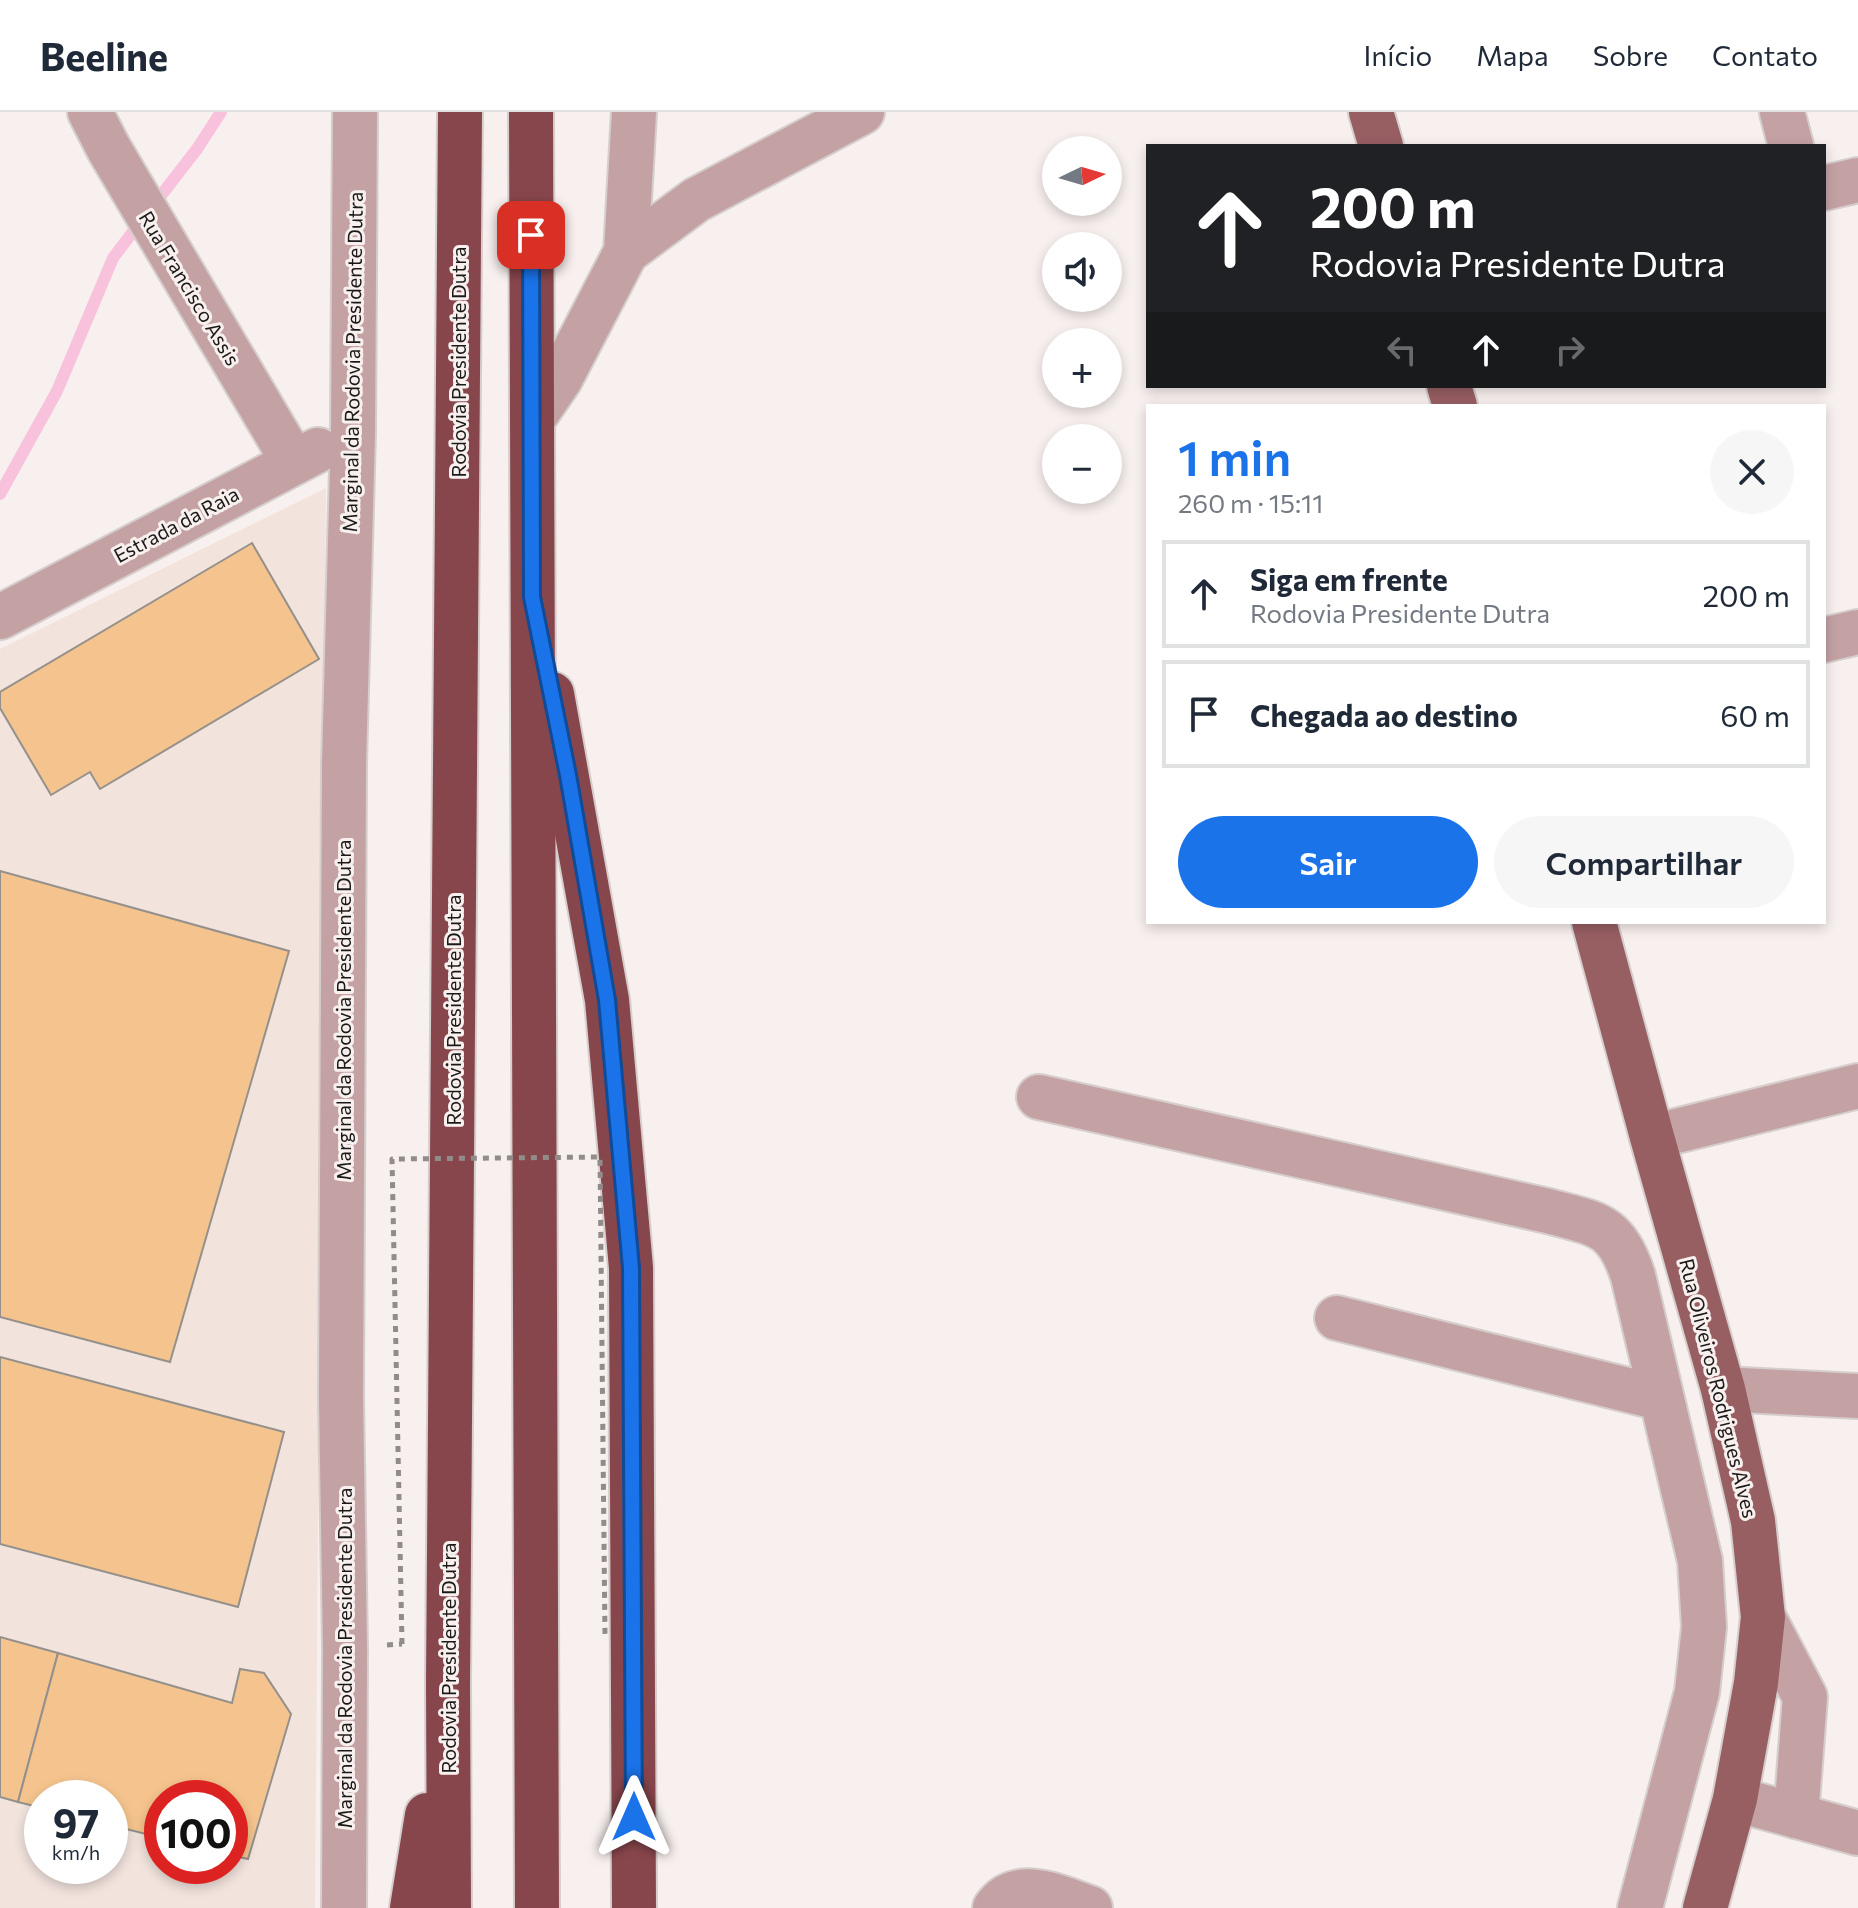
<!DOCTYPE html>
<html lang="pt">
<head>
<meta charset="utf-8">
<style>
	body { margin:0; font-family:Commissioner,sans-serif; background:#f6f6f7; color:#1f2937; height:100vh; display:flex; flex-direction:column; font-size:30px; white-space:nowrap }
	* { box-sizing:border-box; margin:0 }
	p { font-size:26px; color:#747a83 }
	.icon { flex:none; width:44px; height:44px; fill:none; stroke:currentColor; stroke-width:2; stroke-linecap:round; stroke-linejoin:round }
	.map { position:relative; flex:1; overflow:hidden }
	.side { position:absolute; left:1146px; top:292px; width:680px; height:520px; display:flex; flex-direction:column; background:#fff; border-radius:0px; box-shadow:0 4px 12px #0003 }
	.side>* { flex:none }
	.guide { position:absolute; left:1146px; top:32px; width:680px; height:244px; border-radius:0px; box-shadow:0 4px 12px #0003; background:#202124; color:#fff; overflow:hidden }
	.needle { width:52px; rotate:85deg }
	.controls { position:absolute; left:1042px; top:24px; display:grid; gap:16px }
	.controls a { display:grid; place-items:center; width:80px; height:80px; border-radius:50%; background:#fff; box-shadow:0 4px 12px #0003; font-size:40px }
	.speed { position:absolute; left:24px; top:1668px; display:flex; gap:16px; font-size:40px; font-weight:700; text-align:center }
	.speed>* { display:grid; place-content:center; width:104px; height:104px; border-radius:50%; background:#fff; box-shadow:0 4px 12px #0003; line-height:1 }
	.speed small { font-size:20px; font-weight:400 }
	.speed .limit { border:12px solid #d22; background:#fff; color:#111 }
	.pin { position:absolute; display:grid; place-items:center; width:68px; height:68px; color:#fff; margin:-34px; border-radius:16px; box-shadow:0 4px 12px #0006 }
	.me { position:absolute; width:88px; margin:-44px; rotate:0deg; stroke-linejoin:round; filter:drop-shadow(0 0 6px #0008) }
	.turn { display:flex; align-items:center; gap:28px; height:168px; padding:0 32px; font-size:36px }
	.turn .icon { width:104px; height:104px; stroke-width:2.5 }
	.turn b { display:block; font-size:56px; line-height:68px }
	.lanes { display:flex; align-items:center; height:76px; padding:0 32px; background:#0003; justify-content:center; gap:40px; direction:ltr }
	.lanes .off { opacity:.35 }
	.round { display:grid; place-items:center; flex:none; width:84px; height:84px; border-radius:42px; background:#f6f6f7 }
	.headline { display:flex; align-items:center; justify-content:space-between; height:136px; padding:0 32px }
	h1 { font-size:48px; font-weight:600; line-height:60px; color:#1a73e8 }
	.button { display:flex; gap:16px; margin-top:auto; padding:16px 32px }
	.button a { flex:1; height:92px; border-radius:48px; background:#1a73e8; color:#fff; font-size:32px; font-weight:600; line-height:92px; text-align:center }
	.button a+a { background:#f6f6f7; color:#1f2937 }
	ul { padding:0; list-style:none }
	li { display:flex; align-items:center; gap:24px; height:108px; margin:0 16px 12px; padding:0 16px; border:4px solid #e0e1e3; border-radius:0px }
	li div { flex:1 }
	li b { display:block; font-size:30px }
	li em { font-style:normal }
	header { display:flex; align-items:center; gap:48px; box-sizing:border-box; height:112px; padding:0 40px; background:#fff; border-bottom:2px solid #e0e1e3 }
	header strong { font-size:38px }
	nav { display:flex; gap:44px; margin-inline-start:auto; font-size:28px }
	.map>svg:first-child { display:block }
	.built { fill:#f2e3dd; fill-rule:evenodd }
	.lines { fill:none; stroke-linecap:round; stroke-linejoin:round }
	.stream { stroke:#f8c1dc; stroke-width:12 }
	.building { fill:#f5c48e; stroke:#94908b; stroke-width:2 }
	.minor-casing { stroke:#d5cecc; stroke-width:48 }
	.major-casing { stroke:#d5cecc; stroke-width:48 }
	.highway-casing { stroke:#d5cecc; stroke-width:48 }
	.path { stroke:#918c8a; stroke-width:5; stroke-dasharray:6 6; stroke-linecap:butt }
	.minor { stroke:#c4a2a4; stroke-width:44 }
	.major { stroke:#985f63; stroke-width:44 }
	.highway { stroke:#87464c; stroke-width:44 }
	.path-bridge { stroke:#918c8a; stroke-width:5; stroke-dasharray:6 6; stroke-linecap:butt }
	.route-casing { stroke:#114b97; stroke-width:20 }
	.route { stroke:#1a73e8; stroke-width:14 }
	.labels { text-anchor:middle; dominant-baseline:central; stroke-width:6; stroke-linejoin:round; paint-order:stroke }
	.street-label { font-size:20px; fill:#1b1918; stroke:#f8f0ee }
</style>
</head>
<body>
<header>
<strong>Beeline</strong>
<nav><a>Início</a><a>Mapa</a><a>Sobre</a><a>Contato</a></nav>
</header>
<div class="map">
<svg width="1858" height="1796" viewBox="0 0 1858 1796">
	<rect width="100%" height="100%" fill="#f8f0ee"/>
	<path class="built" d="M 326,376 L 315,1796 L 0,1796 L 0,537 ZM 42,1686 L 110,1686 L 110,1754 L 42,1754 ZM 162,1686 L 230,1686 L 230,1754 L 162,1754 Z"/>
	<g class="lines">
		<g class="stream">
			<polyline points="152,95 197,37 221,0"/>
			<polyline points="0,382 57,279 113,146 141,109"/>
		</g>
	</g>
	<g class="building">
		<polygon points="252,431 319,547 100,677 90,660 51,683 0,596 0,580"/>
		<polygon points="0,759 289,839 170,1250 0,1205"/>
		<polygon points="0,1245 284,1320 238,1495 0,1432"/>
		<polygon points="0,1525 58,1541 18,1690 0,1685"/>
		<polygon points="58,1541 232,1591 240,1557 264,1561 291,1602 248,1747 230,1743 230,1686 162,1686 162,1726 110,1713 110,1686 42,1686 42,1696 18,1690"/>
	</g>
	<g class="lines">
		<defs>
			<g id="minor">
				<polyline points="90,0 109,37 293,349"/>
				<polyline points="1782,0 1791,34"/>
				<polyline points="1824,76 1858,68"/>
				<polyline points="626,140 696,88 862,0"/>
				<polyline points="532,308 560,267 626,140 634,0"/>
				<polyline points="0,505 318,338"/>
				<polyline points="1824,528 1858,520"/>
				<path d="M 1039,985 L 1548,1099 C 1596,1112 1616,1111 1633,1164 L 1700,1449 L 1704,1515 L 1697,1580 L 1640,1796"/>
				<polyline points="1652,1025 1858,974"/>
				<polyline points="1337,1206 1660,1286"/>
				<polyline points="1723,1277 1858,1284"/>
				<polyline points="1763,1505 1805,1585 1796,1704"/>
				<polyline points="1735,1687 1858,1721"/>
				<polyline points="344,1796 345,1536 341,1285 344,652 353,321 355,0"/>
				<path d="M 995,1796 C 1018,1764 1060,1786 1090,1796"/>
			</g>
			<g id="major">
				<polyline points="1371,0 1381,34"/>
				<polyline points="1449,274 1455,294"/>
				<polyline points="1594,810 1652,1025 1723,1277 1753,1409 1763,1505 1756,1571 1735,1687 1705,1796"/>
			</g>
			<g id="highway">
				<polyline points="531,0 537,1796"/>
				<polyline points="552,582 607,888 631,1156 634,1796"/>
				<polyline points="412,1796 427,1703"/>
				<polyline points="449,1796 448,1571 460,0"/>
			</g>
		</defs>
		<use href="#minor" class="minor-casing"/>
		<use href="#major" class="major-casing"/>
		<use href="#highway" class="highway-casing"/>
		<polyline class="path" points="387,1533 402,1532"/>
		<use href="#minor" class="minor"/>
		<use href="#major" class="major"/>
		<use href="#highway" class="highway"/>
		<polyline class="path-bridge" points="402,1532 392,1047 600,1045 605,1525"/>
	</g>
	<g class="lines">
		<defs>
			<polyline id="route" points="531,123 532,485 568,663 607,888 631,1156 634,1705"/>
		</defs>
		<use href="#route" class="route-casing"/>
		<use href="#route" class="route"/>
	</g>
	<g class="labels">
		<g class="street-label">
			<text transform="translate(190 176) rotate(59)">Rua Francisco Assis</text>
			<text transform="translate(352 250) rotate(-89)">Marginal da Rodovia Presidente Dutra</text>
			<text transform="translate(458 250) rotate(-90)">Rodovia Presidente Dutra</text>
			<text transform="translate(176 412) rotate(-28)">Estrada da Raia</text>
			<text transform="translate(343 898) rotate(-90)">Marginal da Rodovia Presidente Dutra</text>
			<text transform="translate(453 898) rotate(-90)">Rodovia Presidente Dutra</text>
			<text transform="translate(1719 1276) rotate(76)">Rua Oliveiros Rodrigues Alves</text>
			<text transform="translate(344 1546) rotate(-90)">Marginal da Rodovia Presidente Dutra</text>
			<text transform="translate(448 1546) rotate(-90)">Rodovia Presidente Dutra</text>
		</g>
	</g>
</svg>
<div class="controls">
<a><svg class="needle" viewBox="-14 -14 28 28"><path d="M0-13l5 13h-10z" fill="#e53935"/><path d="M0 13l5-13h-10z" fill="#747a83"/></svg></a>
<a><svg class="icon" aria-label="sound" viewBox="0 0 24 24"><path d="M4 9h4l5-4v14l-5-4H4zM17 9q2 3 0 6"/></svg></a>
<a>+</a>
<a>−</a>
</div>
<div class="speed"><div>97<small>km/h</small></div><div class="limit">100</div></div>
<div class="pin" style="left:531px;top:123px;background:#d93025"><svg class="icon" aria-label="arrive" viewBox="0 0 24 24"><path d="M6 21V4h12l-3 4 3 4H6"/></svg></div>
<svg class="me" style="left:634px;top:1705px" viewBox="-20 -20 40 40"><path d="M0-17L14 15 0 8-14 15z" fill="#1a73e8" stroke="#fff" stroke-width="4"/></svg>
<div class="guide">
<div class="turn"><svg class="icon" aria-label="ahead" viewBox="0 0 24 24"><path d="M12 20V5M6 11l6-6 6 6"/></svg><div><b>200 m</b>Rodovia Presidente Dutra</div></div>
<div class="lanes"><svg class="icon off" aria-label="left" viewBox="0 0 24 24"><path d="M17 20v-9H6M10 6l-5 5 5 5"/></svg><svg class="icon" aria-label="ahead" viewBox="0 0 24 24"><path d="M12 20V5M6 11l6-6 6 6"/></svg><svg class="icon off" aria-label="right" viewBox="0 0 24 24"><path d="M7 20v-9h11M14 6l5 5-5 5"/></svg></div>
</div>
<section class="side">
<div class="headline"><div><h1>1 min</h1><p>260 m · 15:11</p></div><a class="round"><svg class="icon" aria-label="close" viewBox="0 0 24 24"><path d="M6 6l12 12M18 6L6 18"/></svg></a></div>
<ul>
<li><svg class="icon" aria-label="ahead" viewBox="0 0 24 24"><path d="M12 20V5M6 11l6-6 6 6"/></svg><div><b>Siga em frente</b><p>Rodovia Presidente Dutra</p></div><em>200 m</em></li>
<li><svg class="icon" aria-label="arrive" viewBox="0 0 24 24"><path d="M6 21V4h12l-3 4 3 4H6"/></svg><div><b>Chegada ao destino</b></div><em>60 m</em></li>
</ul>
<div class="button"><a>Sair</a><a>Compartilhar</a></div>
</section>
</div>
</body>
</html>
